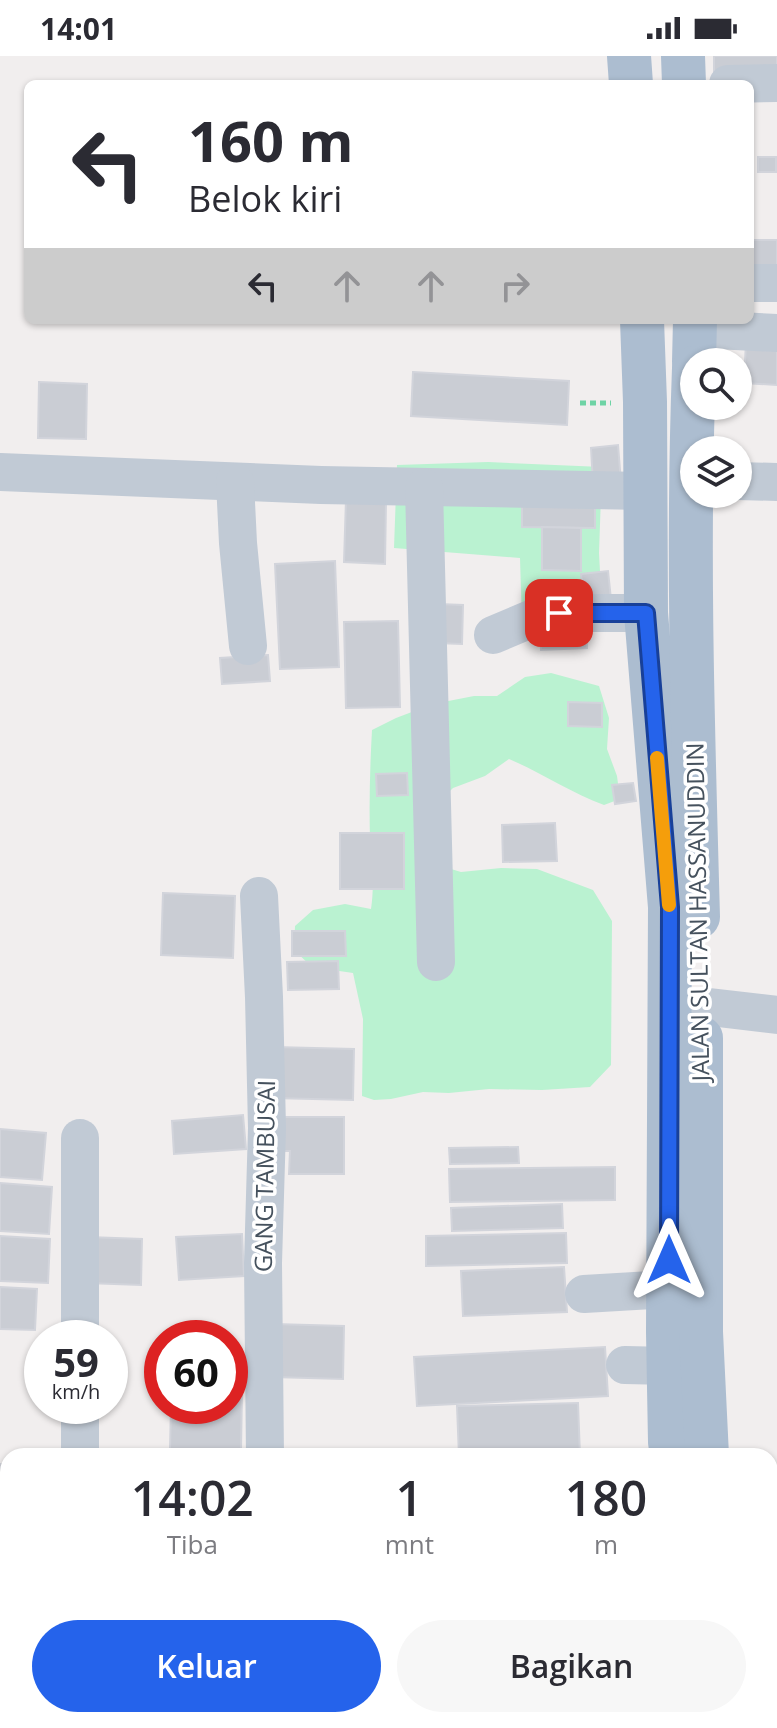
<!DOCTYPE html>
<html lang="id">
<head>
<meta charset="utf-8">
<style>
	body { margin:0; font-family:"Open Sans",sans-serif; background:#f7f7f7; color:#2b2b33; height:100vh; display:flex; flex-direction:column; font-size:30px; white-space:nowrap }
	* { box-sizing:border-box; margin:0 }
	p { font-size:26px; color:#7c7c81 }
	.icon { flex:none; width:44px; height:44px; fill:none; stroke:currentColor; stroke-width:2; stroke-linecap:round; stroke-linejoin:round }
	.map { position:relative; flex:1; overflow:hidden }
	.panel { position:absolute; left:0px; top:1392px; width:778px; height:280px; display:flex; flex-direction:column; background:#fff; border-radius:24px 24px 0 0; box-shadow:0 2px 6px #0004 }
	.panel>* { flex:none }
	.top-card { position:absolute; left:24px; top:24px; width:730px; height:244px; border-radius:12px; box-shadow:0 2px 6px #0004; background:#fff; color:#2b2b33; overflow:hidden }
	.buttons { position:absolute; left:680px; top:292px; display:grid; gap:16px }
	.buttons a { display:grid; place-items:center; width:72px; height:72px; border-radius:50%; background:#fff; box-shadow:0 2px 6px #0004; font-size:40px }
	.speed { position:absolute; left:24px; top:1264px; display:flex; gap:16px; font-size:40px; font-weight:700; text-align:center }
	.speed>* { display:grid; place-content:center; width:104px; height:104px; border-radius:50%; background:#fff; box-shadow:0 2px 6px #0004; line-height:1 }
	.speed small { font-size:20px; font-weight:400 }
	.speed .limit { border:12px solid #d22; background:#fff; color:#111 }
	.pin { position:absolute; display:grid; place-items:center; width:68px; height:68px; color:#fff; margin:-34px; border-radius:16px; box-shadow:0 4px 12px #0006 }
	.me { position:absolute; width:88px; margin:-44px; rotate:0deg; stroke-linejoin:round; filter:drop-shadow(0 0 6px #0008) }
	.turn { display:flex; align-items:center; gap:28px; height:168px; padding:0 32px; font-size:36px }
	.turn .icon { width:104px; height:104px; stroke-width:2.5 }
	.turn b { display:block; font-size:56px; line-height:68px }
	.lanes { display:flex; align-items:center; height:76px; padding:0 32px; background:#0003; justify-content:center; gap:40px; direction:ltr }
	.lanes .off { opacity:.35 }
	.eta { display:flex; justify-content:space-evenly; align-items:center; height:136px; text-align:center }
	.eta b { font-size:48px; font-weight:600; line-height:56px }
	.action { display:flex; gap:16px; margin-top:auto; padding:16px 32px }
	.action a { flex:1; height:92px; border-radius:48px; background:#2563eb; color:#fff; font-size:32px; font-weight:600; line-height:92px; text-align:center }
	.action a+a { background:#f7f7f7; color:#2b2b33 }
	.status { display:flex; justify-content:space-between; align-items:center; height:56px; padding:0 40px; background:#fff; direction:ltr }
	.status svg { height:22px; fill:currentColor }
	.map>svg:first-child { display:block }
	.green { fill:#baf2d1 }
	.building { fill:#cacdd4; stroke:#d2d4db; stroke-width:2 }
	.lines { fill:none; stroke-linecap:round; stroke-linejoin:round }
	.path { stroke:#6fd3a5; stroke-width:5; stroke-dasharray:6 4; stroke-linecap:butt }
	.minor { stroke:#c1cad5; stroke-width:38 }
	.major { stroke:#acbdd0; stroke-width:44 }
	.route-casing { stroke:#184099; stroke-width:20 }
	.route { stroke:#2563eb; stroke-width:14 }
	.slow { stroke:#f59e0b; stroke-width:14 }
	.labels { text-anchor:middle; dominant-baseline:central; stroke-width:7; stroke-linejoin:round; paint-order:stroke }
	.street-label { font-size:24px; fill:#45515d; stroke:#fff }
</style>
</head>
<body>
<div class="status"><b>14:01</b><svg viewBox="0 0 49 12"><path d="M0 12V9h3v3zM5 12V6h3v6zM10 12V3h3v9zM15 12V0h3v12zM26 1h20v11H26zM47 4h2v5h-2z"/></svg></div>
<div class="map">
<svg width="777" height="1672" viewBox="0 0 777 1672">
	<rect width="100%" height="100%" fill="#f1eeee"/>
	<g class="green">
		<polygon points="488,406 602,411 599,497 603,572 522,568 520,502 394,492 397,409"/>
		<path d="M 551,617 L 599,630 L 609,662 L 607,693 L 617,720 L 620,743 L 604,749 C 571,737 542,717 509,703 L 485,720 L 453,732 L 445,740 L 441,810 L 461,816 L 501,812 L 537,813 L 593,834 L 612,865 L 611,1009 L 590,1031 L 542,1034 L 489,1033 L 449,1037 L 423,1036 L 391,1043 L 374,1044 L 362,1040 L 363,963 L 353,917 L 312,911 L 294,894 L 295,870 L 313,854 L 345,848 L 371,853 C 375,826 371,809 370,783 C 369,746 370,710 372,674 L 396,662 L 433,648 L 474,640 L 497,640 L 525,621 Z"/>
	</g>
	<g class="building">
		<polygon points="714,0 777,0 777,20 714,18"/>
		<rect x="758" y="101" width="18" height="15"/>
		<polygon points="750,184 777,184 777,209 750,210"/>
		<polygon points="746,285 777,287 777,329 744,327"/>
		<polygon points="413,316 569,325 567,369 411,360"/>
		<polygon points="39,326 87,328 86,383 38,382"/>
		<polygon points="618,389 621,426 593,428 591,392"/>
		<polygon points="346,443 386,445 385,508 344,506"/>
		<polygon points="522,449 595,450 595,472 522,471"/>
		<polygon points="542,471 581,472 581,515 542,514"/>
		<polygon points="335,505 339,611 280,613 275,508"/>
		<polygon points="608,515 611,543 584,546 581,518"/>
		<polygon points="438,548 463,549 462,588 436,587"/>
		<polygon points="398,565 400,651 346,652 344,566"/>
		<polygon points="586,566 587,592 541,594 540,569"/>
		<polygon points="268,599 270,625 222,628 220,602"/>
		<polygon points="568,646 602,647 602,671 568,670"/>
		<polygon points="407,717 408,739 377,740 376,718"/>
		<polygon points="633,727 636,745 615,748 612,729"/>
		<polygon points="555,767 557,805 503,806 502,769"/>
		<rect x="340" y="777" width="64" height="56"/>
		<polygon points="163,837 235,840 233,902 161,899"/>
		<polygon points="292,875 345,875 346,900 292,900"/>
		<polygon points="338,905 339,933 288,934 287,906"/>
		<polygon points="274,991 354,993 353,1044 272,1042"/>
		<polygon points="243,1059 246,1093 174,1098 172,1065"/>
		<polygon points="274,1061 344,1061 344,1118 289,1118 290,1095 275,1095"/>
		<polygon points="0,1073 46,1077 42,1124 0,1121"/>
		<polygon points="518,1091 519,1107 450,1108 449,1092"/>
		<polygon points="615,1111 615,1144 450,1146 449,1113"/>
		<polygon points="0,1127 52,1131 49,1178 0,1175"/>
		<polygon points="562,1148 563,1172 452,1175 451,1152"/>
		<polygon points="566,1177 567,1207 426,1210 426,1180"/>
		<polygon points="242,1178 244,1220 179,1224 176,1181"/>
		<polygon points="0,1180 50,1183 48,1227 0,1225"/>
		<polygon points="88,1181 142,1183 141,1229 87,1227"/>
		<polygon points="564,1211 567,1256 463,1260 461,1215"/>
		<polygon points="0,1231 37,1233 35,1274 0,1273"/>
		<polygon points="274,1268 344,1270 343,1323 273,1321"/>
		<polygon points="605,1291 608,1340 417,1350 414,1301"/>
		<polygon points="230,1333 242,1334 241,1394 170,1393 171,1350 230,1350"/>
		<polygon points="578,1347 580,1400 459,1400 457,1350"/>
		<polygon points="89,1397 153,1399 153,1400 89,1400"/>
		<rect x="0" y="1408" width="8" height="48"/>
		<rect x="0" y="1505" width="8" height="52"/>
		<polygon points="0,1575 4,1575 5,1606 0,1606"/>
		<rect x="277" y="1664" width="68" height="8"/>
		<polygon points="518,1666 518,1672 476,1672 476,1668"/>
	</g>
	<g class="lines">
		<polyline class="path" points="580,347 611,347"/>
		<g class="minor">
			<polyline points="728,28 777,27"/>
			<polyline points="750,227 777,227"/>
			<polyline points="695,273 777,277"/>
			<polyline points="0,416 321,429 645,435"/>
			<polyline points="738,425 777,426"/>
			<polyline points="235,426 238,487 248,590"/>
			<polyline points="424,432 436,906"/>
			<polyline points="493,579 538,560 559,557 646,557"/>
			<polyline points="259,840 264,941 267,1072 263,1207 265,1400"/>
			<polyline points="701,950 777,959"/>
			<polyline points="584,1238 669,1233"/>
			<polyline points="80,1282 80,1082"/>
			<polyline points="625,1309 669,1310"/>
			<polyline points="80,1400 80,1350"/>
			<polyline points="77,1672 78,1664"/>
			<polyline points="258,1672 260,1664"/>
			<polyline points="696,1672 704,1664"/>
		</g>
		<g class="major">
			<polyline points="629,0 631,28"/>
			<polyline points="683,0 684,28"/>
			<polyline points="642,264 645,346 646,557 670,851 668,1276 670,1386 672,1400"/>
			<polyline points="694,306 695,264"/>
			<path d="M 694,312 C 687,495 693,678 698,861"/>
			<polyline points="701,982 701,1276 707,1400"/>
			<polyline points="770,1625 777,1640"/>
			<polyline points="747,1664 751,1672"/>
		</g>
	</g>
	<g class="lines">
		<defs>
			<polyline id="route" points="559,557 646,557 670,851 669,1204"/>
		</defs>
		<use href="#route" class="route-casing"/>
		<use href="#route" class="route"/>
		<polyline class="slow" points="657,702 669,849"/>
	</g>
	<g class="labels">
		<g class="street-label">
			<text transform="translate(697 856) rotate(-91)">JALAN SULTAN HASSANUDDIN</text>
			<text transform="translate(264 1120) rotate(-89)">GANG TAMBUSAI</text>
		</g>
	</g>
</svg>
<div class="buttons">
<a><svg class="icon" aria-label="search" viewBox="0 0 24 24"><circle cx="10" cy="10" r="6"/><path d="M15 15l6 6"/></svg></a>
<a><svg class="icon" aria-label="layers" viewBox="0 0 24 24"><path d="M12 4l9 5-9 5-9-5zM3 14l9 5 9-5"/></svg></a>
</div>
<div class="speed"><div>59<small>km/h</small></div><div class="limit">60</div></div>
<div class="pin" style="left:559px;top:557px;background:#d93025"><svg class="icon" aria-label="arrive" viewBox="0 0 24 24"><path d="M6 21V4h12l-3 4 3 4H6"/></svg></div>
<svg class="me" style="left:669px;top:1204px" viewBox="-20 -20 40 40"><path d="M0-17L14 15 0 8-14 15z" fill="#2563eb" stroke="#fff" stroke-width="4"/></svg>
<div class="top-card">
<div class="turn"><svg class="icon" aria-label="left" viewBox="0 0 24 24"><path d="M17 20v-9H6M10 6l-5 5 5 5"/></svg><div><b>160 m</b>Belok kiri</div></div>
<div class="lanes"><svg class="icon" aria-label="left" viewBox="0 0 24 24"><path d="M17 20v-9H6M10 6l-5 5 5 5"/></svg><svg class="icon off" aria-label="ahead" viewBox="0 0 24 24"><path d="M12 20V5M6 11l6-6 6 6"/></svg><svg class="icon off" aria-label="ahead" viewBox="0 0 24 24"><path d="M12 20V5M6 11l6-6 6 6"/></svg><svg class="icon off" aria-label="right" viewBox="0 0 24 24"><path d="M7 20v-9h11M14 6l5 5-5 5"/></svg></div>
</div>
<section class="panel">
<div class="eta">
<div><b>14:02</b><p>Tiba</p></div>
<div><b>1</b><p>mnt</p></div>
<div><b>180</b><p>m</p></div>
</div>
<div class="action"><a>Keluar</a><a>Bagikan</a></div>
</section>
</div>
</body>
</html>
